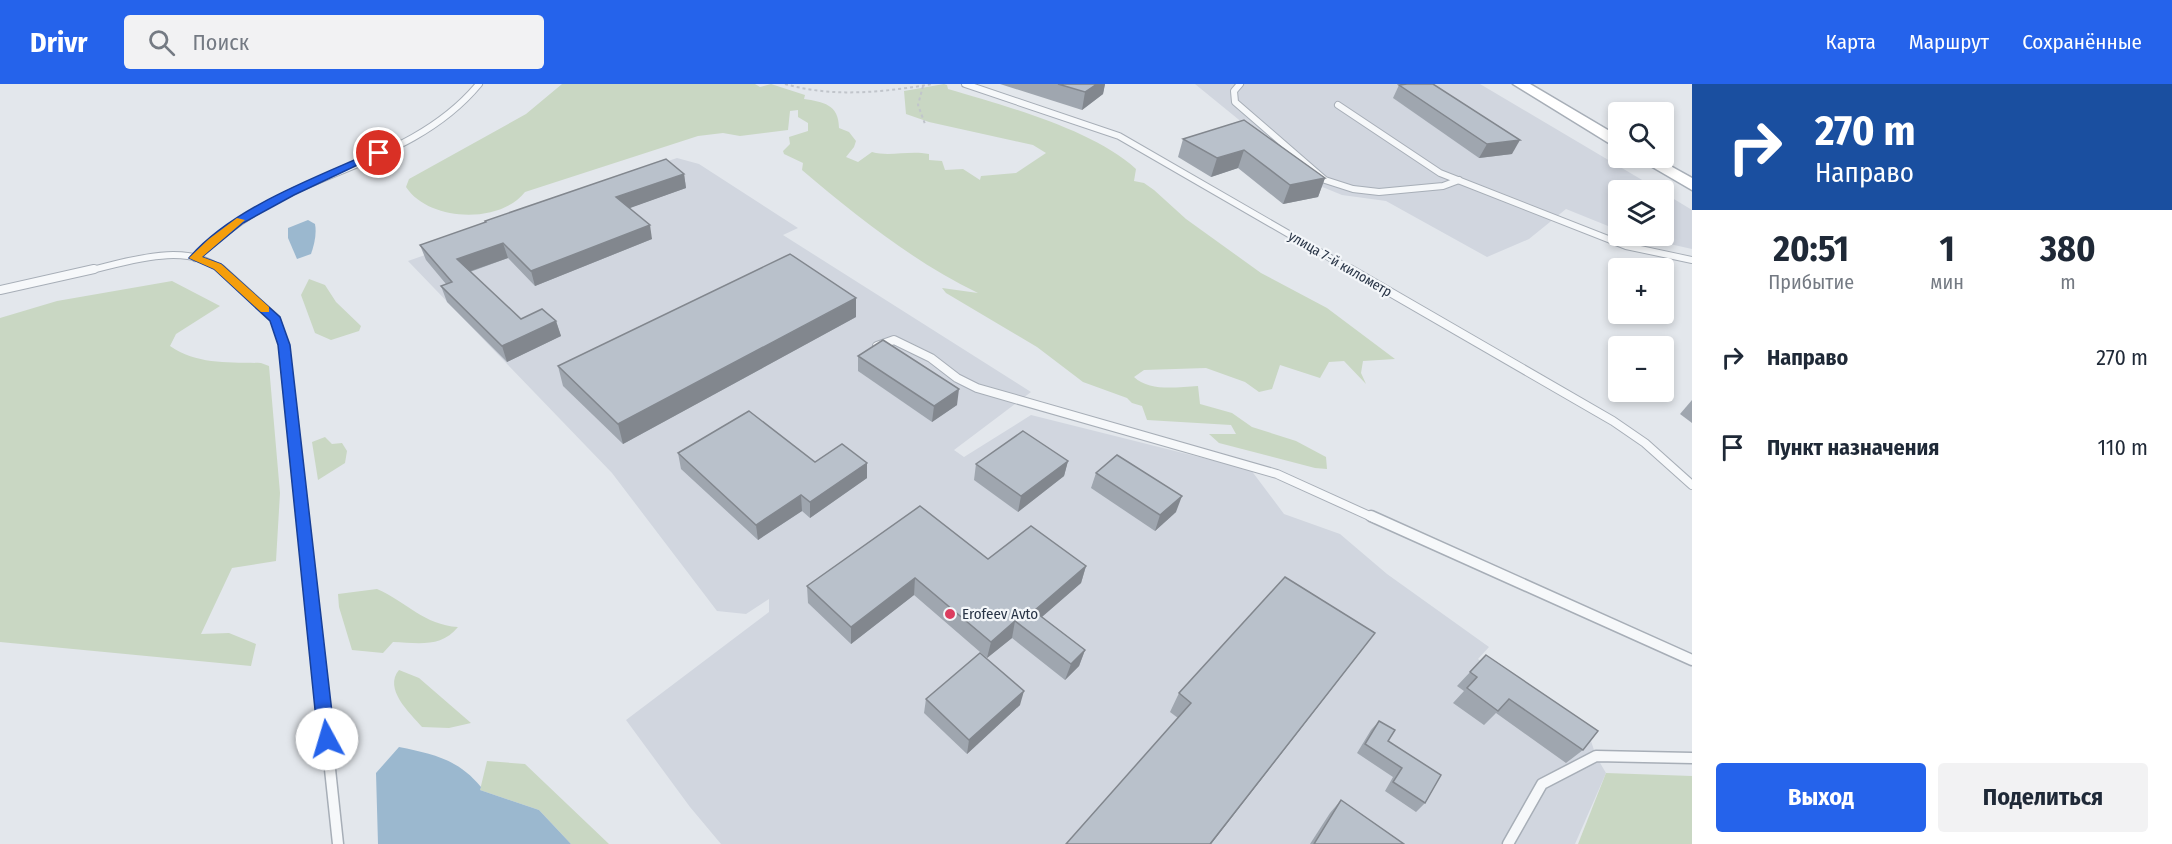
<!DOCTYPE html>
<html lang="ru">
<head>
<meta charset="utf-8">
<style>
	body { margin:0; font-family:"Fira Sans Condensed",sans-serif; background:#f2f2f3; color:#1f2937; height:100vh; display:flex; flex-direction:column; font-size:22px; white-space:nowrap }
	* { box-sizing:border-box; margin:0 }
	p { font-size:20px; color:#747a83 }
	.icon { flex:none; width:33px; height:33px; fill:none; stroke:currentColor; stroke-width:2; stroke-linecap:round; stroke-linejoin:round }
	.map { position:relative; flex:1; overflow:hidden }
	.drawer { display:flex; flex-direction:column; background:#fff; width:480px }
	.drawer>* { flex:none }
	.banner { background:#1a4fa0; color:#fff; overflow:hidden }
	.tools { position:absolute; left:1608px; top:18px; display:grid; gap:12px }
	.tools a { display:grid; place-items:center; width:66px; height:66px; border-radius:6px; background:#fff; box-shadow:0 3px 9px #0003; font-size:30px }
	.pin { position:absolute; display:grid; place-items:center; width:51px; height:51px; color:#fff; margin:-26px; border:3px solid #fff; border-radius:50%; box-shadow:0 2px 6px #0007 }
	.me { position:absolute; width:66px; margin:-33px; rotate:354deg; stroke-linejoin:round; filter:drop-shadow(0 0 4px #0008) }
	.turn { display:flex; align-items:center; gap:21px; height:126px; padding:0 24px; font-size:27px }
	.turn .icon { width:78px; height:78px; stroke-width:2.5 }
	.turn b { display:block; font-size:42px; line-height:51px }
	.eta { display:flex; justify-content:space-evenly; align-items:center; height:102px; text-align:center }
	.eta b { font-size:36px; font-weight:700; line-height:42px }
	.cta { display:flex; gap:12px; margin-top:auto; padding:12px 24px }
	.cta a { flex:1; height:69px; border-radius:6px; background:#2563eb; color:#fff; font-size:24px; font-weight:700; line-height:69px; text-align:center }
	.cta a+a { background:#f2f2f3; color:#1f2937 }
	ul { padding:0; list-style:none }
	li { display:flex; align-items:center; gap:18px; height:90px; padding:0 24px }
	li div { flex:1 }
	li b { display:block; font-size:22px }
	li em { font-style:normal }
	header { display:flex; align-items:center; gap:36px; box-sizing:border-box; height:84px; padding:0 30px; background:#2563eb; color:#fff }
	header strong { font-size:28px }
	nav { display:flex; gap:33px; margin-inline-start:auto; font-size:21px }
	.search { width:420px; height:54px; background:#f2f2f3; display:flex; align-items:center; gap:15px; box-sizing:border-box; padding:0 21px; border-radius:6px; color:#747a83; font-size:22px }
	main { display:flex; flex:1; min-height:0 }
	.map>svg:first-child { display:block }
	.built { fill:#d1d6df }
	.green { fill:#c9d7c3 }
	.water { fill:#9bb8cf }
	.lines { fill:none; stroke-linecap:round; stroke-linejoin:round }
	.service-far2-casing { stroke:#a7aeb7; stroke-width:8 }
	.service-far1-casing { stroke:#a7aeb7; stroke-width:10 }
	.service-casing { stroke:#a7aeb7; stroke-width:13 }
	.secondary-casing { stroke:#a7aeb7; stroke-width:3 }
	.path { stroke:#c1c5cb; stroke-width:2; stroke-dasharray:3 3; stroke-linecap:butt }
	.service-far2 { stroke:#f6f8fa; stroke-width:6 }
	.service-far1 { stroke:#f6f8fa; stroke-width:8 }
	.service { stroke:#f6f8fa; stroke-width:10 }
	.secondary { fill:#fff; fill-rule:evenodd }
	.wall { fill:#9fa6af }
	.shaded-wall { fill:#82878e }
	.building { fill:#b9c1cb; stroke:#82878e; stroke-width:1.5 }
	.route { fill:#2563eb; stroke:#184099; stroke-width:1.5 }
	.slow { fill:#f59e0b }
	.poi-dot { fill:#dc3d5f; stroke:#f3f6f9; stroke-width:2 }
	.labels { text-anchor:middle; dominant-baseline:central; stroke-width:4.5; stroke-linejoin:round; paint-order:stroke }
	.far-street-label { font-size:14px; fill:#293547; stroke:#f3f6f9 }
	.poi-label { font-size:15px; fill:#293547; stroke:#f3f6f9; text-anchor:start }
</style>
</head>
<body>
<header>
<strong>Drivr</strong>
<div class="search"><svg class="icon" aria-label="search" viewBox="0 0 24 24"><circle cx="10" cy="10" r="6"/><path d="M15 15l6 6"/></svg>Поиск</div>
<nav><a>Карта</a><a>Маршрут</a><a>Сохранённые</a></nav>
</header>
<main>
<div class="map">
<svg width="1692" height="760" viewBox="0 0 1692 760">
	<rect width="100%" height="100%" fill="#e3e7ec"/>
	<g class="built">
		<polygon points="1195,0 1480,0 1659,106 1618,106 1618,146 1566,125 1529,155 1487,173 1386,117 1342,111 1320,102"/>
		<polygon points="677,74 699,80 798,144 783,151 1031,308 954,366 964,373 1031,331 1251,386 1284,430 1340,450 1387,490 1489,563 1478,575 1590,654 1596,672 1606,689 1575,760 721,760 690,723 626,636 769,528 769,515 746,530 717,527 612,389 408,177 479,152 509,131"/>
		<polygon points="1664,109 1692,126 1692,165 1634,152 1664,152"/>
	</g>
	<g class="green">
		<path d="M 562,0 L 755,0 L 760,3 L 771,0 L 805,11 L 804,15 C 823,18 839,20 839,44 L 849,48 L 856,57 L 854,63 L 846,73 L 858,78 L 872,68 C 890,73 909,66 929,70 L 929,76 L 942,77 L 945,86 L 963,85 L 980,96 L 981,92 L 1016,89 L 1046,69 L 1033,61 L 929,38 L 906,30 L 904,7 L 944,0 L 947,1 L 948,5 C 1005,22 1092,45 1136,85 L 1134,97 L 1144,99 L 1154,106 L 1186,135 L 1261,189 L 1327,224 L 1395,275 L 1363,277 L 1361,289 L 1366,300 L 1344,277 L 1329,278 L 1320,294 L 1280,281 L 1272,305 L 1259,308 L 1245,298 L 1206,284 L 1144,286 L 1134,293 C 1150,308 1177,303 1198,302 L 1200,320 L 1232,329 L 1252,343 L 1296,357 L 1326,373 L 1327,385 L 1315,384 L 1219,359 L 1209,350 L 1236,350 L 1231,341 L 1147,336 L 1142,322 L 1132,319 L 1127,314 L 1083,298 L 1037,263 L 946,209 L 942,204 L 978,209 C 914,178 856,132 802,86 L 803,79 L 784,70 L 783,67 L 790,60 L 789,53 L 808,47 L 808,39 L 798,33 L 798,26 L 790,27 L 788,46 L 740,52 L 723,49 L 698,52 L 525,108 C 500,140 429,138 406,103 L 409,95 L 526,30 Z"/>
		<polygon points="309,195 325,201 336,218 361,242 359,247 331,256 315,249 301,211"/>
		<path d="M 172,197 L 220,222 L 176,250 L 170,262 C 198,281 228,278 261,279 L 269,282 L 280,409 L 276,477 L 232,484 L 201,550 L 229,549 L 256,560 L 251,582 L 0,558 L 0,234 L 57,217 Z"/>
		<polygon points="325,353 332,360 342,359 347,367 345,379 318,396 312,358"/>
		<path d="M 377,505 C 407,518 424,541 458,543 C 441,564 418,559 393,558 L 383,569 L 352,566 L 339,523 L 338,510 Z"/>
		<path d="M 399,586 L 419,594 L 471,639 L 449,644 L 422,643 C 410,629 383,605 399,586 Z"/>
		<polygon points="487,677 525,680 609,760 571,760 539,726 480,706"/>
		<polygon points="1606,689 1692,692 1692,760 1578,760"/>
	</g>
	<g class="water">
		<path d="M 308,136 L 315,140 C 317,150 314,161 311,170 L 297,175 L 288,154 L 288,144 Z"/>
		<path d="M 399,663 C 433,670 458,675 481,703 L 480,706 L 539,726 L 571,760 L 378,760 L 376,689 Z"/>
	</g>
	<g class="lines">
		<defs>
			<g id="service-far2">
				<polyline points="965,0 1119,52 1353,187"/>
				<polyline points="1240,0 1234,7 1235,18 1325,96 1353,105 1379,108 1443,102 1459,96"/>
				<polyline points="1338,21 1440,89 1626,162 1692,176"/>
				<path d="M 195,174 C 225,147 257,124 294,107 C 360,77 431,58 479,0"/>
				<path d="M 87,187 C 127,178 188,156 222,187"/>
			</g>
			<g id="service-far1">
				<polyline points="221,185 276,235 284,261 303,434"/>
				<polyline points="1350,185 1613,337 1645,359 1692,401"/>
				<polyline points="0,206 94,185"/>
				<polyline points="877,262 894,256 931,274 957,294 977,304 1277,390 1374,434"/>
			</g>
			<g id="service">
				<polyline points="303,432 338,760"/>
				<polyline points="1371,432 1692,576"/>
				<polyline points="1508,760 1542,700 1596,672 1692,674"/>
			</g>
			<g id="secondary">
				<polygon points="1513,0 1530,0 1618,52 1618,63 1612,61"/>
				<polygon points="1637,74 1656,74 1692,94 1692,106"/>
			</g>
		</defs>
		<use href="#service-far2" class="service-far2-casing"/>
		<use href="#service-far1" class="service-far1-casing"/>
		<use href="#service" class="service-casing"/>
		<use href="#secondary" class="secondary-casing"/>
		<g class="path">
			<path d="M 785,0 C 834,14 884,8 933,0"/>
			<polyline points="923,2 918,21 925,40"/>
		</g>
		<use href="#service-far2" class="service-far2"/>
		<use href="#service-far1" class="service-far1"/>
		<use href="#service" class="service"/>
		<use href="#secondary" class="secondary"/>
	</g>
	<g class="wall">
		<polygon points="1000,0 1105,0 1103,10 1082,26"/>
		<polygon points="1399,1 1512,70 1479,74 1393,14"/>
		<polygon points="1244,36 1325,94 1318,113 1283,120 1238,84 1211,93 1178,73 1183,55"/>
		<polygon points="684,90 686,104 629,124 652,155 535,202 508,174 470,188 521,235 556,237 561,252 507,278 447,218 441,202 446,200 426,176 420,161 486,138 485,137"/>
		<polygon points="856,233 623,360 563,302 558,282"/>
		<polygon points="858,272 957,321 932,338 858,287"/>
		<polygon points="1692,316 1692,339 1680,330"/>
		<polygon points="678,369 815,378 867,379 867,394 810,434 802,427 758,456 681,385"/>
		<polygon points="1068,377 1064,392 1018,428 974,396 976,380"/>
		<polygon points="1096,389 1176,428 1155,447 1091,404"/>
		<polygon points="988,475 1086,482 1081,499 1042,533 1085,566 1079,582 1065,596 1012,554 987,574 914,511 851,560 808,519 807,502"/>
		<polygon points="1375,549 1211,760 1066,760 1178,634 1170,628 1179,609"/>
		<polygon points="1486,571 1583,666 1566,679 1496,629 1484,641 1453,619 1464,607 1457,602"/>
		<polygon points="926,615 1020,621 967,670 924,629"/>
		<polygon points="1379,637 1388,657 1425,719 1416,728 1385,707 1393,693 1357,669 1371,646"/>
		<polygon points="1341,716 1404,760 1310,760 1330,729"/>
	</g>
	<g class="shaded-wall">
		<polygon points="1097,0 1105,0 1103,10 1082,26 1085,8"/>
		<polygon points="1520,56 1512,70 1479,74 1487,60"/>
		<polygon points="1244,66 1238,84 1211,93 1217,74"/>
		<polygon points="684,90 686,104 619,128 616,113"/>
		<polygon points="1325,94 1318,113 1283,120 1290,101"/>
		<polygon points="650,141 652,155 535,202 531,187"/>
		<polygon points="503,159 508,174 462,190 457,175"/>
		<polygon points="856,214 856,233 623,360 618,340"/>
		<polygon points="556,237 561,252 507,278 502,262"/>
		<polygon points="959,305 957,321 932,338 934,322"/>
		<polygon points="1068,377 1064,392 1018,428 1021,412"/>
		<polygon points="867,379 867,394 810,434 810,418"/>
		<polygon points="801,411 802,427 758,456 756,441"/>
		<polygon points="1182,412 1176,428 1155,447 1160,431"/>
		<polygon points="1086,482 1081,499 1029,544 1034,527"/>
		<polygon points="915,494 914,511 851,560 851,543"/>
		<polygon points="1015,537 1012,554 987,574 991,558"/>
		<polygon points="1375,549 1211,760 1210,760"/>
		<polygon points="1085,566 1079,582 1065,596 1071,580"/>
		<polygon points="1024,607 1020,621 967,670 969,656"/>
	</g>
	<g class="building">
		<polygon points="1058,0 1097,0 1085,8"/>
		<polygon points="1407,0 1433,0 1520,56 1487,60 1399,1"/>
		<polygon points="1244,36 1325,94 1290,101 1244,66 1217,74 1183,55"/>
		<polygon points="666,75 684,90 616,113 650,141 531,187 503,159 457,175 521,235 542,225 556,237 502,262 441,202 452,198 420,161 486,138 485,137"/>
		<polygon points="790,170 856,214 618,340 558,282"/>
		<polygon points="883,256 959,305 934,322 858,272"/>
		<polygon points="749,327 815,378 842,360 867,379 810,418 801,411 756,441 678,369"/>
		<polygon points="1023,347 1068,377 1021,412 976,380"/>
		<polygon points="1117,371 1182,412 1160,431 1096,389"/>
		<polygon points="920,422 988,475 1031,442 1086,482 1034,527 1085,566 1071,580 1015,537 991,558 915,494 851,543 807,502"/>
		<polygon points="1285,493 1375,549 1210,760 1066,760 1191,619 1179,609"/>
		<polygon points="980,569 1024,607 969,656 926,615"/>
		<polygon points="1486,571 1598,647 1583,666 1509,615 1498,627 1467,604 1477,593 1470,588"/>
		<polygon points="1379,637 1395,646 1388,657 1441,691 1425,719 1393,698 1402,684 1365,660"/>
		<polygon points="1341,716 1404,760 1314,760"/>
	</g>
	<path class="route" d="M 375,67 L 383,69 L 294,111 L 243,139 L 202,173 L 221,180 L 280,233 L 290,261 L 335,655 L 333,661 L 327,663 L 320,661 L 318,655 L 278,261 L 270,237 L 214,185 L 189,174 C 233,123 315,94 375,67 Z"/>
	<polygon class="slow" points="237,134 245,136 202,173 221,180 269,223 269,228 261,228 214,185 189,174 209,155"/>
	<circle class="poi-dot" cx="950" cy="530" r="6"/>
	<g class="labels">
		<g class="far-street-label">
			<text transform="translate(1340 180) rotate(30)">улица 7-й километр</text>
		</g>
		<g class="poi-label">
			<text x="962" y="530">Erofeev Avto</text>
		</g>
	</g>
</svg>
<div class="tools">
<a><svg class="icon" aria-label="search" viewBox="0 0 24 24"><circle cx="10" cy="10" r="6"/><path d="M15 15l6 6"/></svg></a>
<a><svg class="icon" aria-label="layers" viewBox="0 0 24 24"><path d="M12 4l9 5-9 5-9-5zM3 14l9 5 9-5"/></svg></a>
<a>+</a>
<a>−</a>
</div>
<div class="pin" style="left:379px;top:69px;background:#d93025"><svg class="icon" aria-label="arrive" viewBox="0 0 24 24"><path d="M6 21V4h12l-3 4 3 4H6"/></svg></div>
<svg class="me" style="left:327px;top:655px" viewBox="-20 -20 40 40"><circle r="19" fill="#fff"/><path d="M0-13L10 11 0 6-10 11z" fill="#2563eb"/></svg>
</div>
<section class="drawer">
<div class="banner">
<div class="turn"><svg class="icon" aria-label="right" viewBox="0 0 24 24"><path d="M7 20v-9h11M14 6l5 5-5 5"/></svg><div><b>270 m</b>Направо</div></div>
</div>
<div class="eta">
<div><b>20:51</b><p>Прибытие</p></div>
<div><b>1</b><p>мин</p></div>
<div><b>380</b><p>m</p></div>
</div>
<ul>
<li><svg class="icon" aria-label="right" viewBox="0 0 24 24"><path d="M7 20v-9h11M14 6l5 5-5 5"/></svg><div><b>Направо</b></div><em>270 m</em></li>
<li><svg class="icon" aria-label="arrive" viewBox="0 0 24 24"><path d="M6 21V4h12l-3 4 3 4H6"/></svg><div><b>Пункт назначения</b></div><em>110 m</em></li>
</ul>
<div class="cta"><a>Выход</a><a>Поделиться</a></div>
</section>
</main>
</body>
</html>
